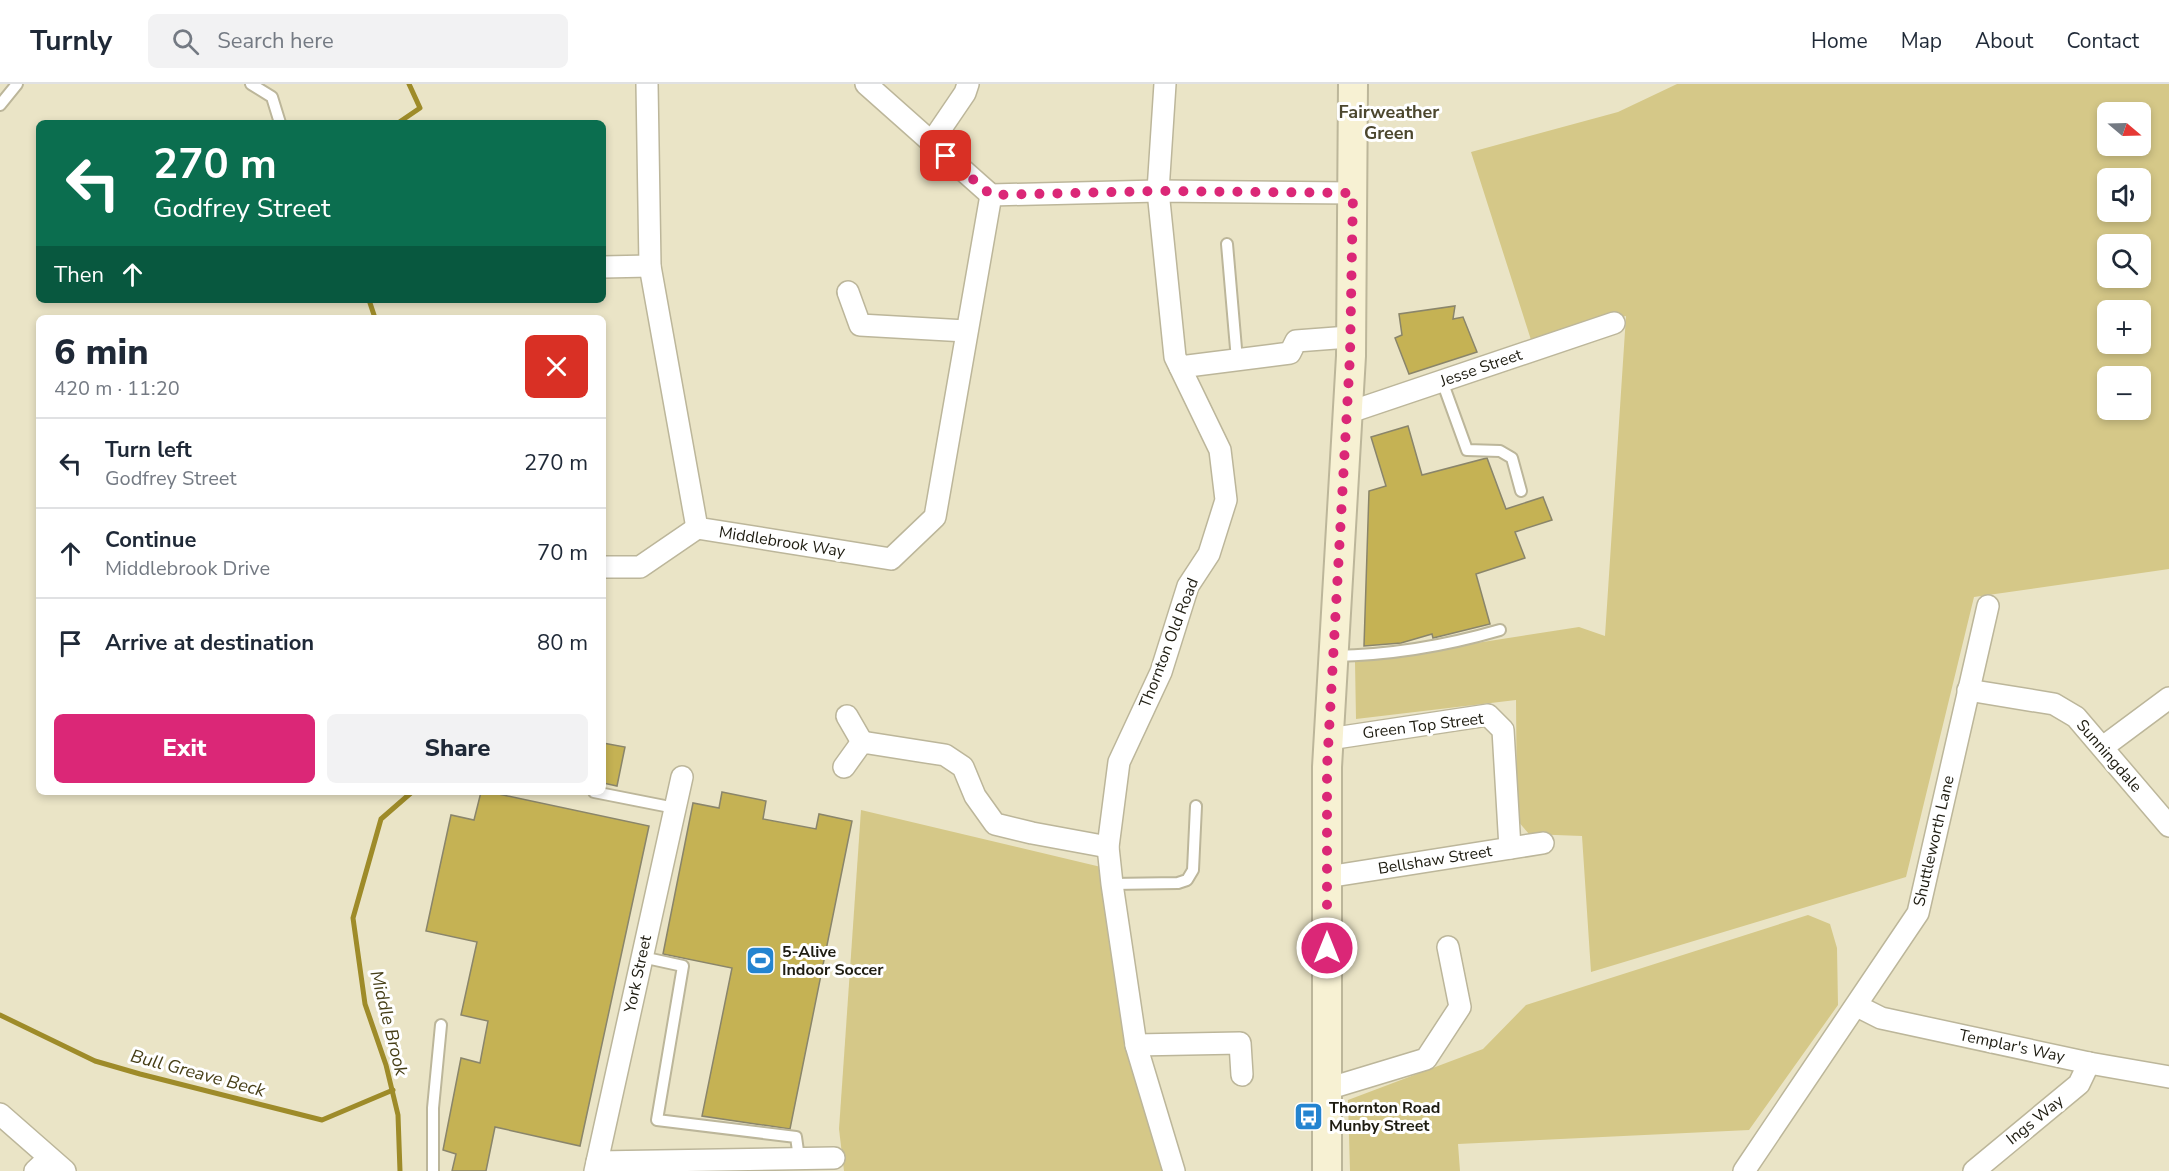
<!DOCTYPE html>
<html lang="en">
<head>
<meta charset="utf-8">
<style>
	body { margin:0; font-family:"Nunito Sans",sans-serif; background:#f2f2f3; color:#1f2937; height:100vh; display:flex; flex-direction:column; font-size:22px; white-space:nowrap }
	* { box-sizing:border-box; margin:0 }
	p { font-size:20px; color:#747a83 }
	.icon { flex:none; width:33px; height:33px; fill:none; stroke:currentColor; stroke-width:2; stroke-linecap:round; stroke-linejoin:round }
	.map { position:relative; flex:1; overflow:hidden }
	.sheet { position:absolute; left:36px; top:231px; width:570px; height:480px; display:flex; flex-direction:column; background:#fff; border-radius:9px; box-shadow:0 3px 9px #0003 }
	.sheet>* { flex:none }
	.hud { position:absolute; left:36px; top:36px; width:570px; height:183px; border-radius:9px; box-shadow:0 3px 9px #0003; background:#0b6e4f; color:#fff; overflow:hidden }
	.needle { width:39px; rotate:109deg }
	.tools { position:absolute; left:2097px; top:18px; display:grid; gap:12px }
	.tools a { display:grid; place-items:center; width:54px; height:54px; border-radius:9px; background:#fff; box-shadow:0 3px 9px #0003; font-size:30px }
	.pin { position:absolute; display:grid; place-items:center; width:51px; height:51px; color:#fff; margin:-26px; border-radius:12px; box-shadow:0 3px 9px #0006 }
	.me { position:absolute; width:66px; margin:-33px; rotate:0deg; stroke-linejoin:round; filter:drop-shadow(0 0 4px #0008) }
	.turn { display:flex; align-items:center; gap:21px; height:126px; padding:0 18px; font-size:27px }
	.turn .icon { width:78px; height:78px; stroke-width:2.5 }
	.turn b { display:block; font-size:42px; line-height:51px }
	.then { display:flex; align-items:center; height:57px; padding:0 18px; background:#0003; gap:12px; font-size:22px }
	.round { display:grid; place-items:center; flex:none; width:63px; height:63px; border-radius:9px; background:#f2f2f3 }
	.overview { display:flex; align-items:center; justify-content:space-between; height:102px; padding:0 18px }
	h1 { font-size:36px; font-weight:800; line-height:45px }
	.cta { display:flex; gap:12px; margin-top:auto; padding:12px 18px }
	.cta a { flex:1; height:69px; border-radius:9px; background:#db2777; color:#fff; font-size:24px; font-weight:800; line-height:69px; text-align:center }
	.cta a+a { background:#f2f2f3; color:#1f2937 }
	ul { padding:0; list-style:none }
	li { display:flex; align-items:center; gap:18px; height:90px; padding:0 18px; border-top:2px solid #e0e1e3 }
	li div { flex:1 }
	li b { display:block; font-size:22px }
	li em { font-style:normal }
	header { display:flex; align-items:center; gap:36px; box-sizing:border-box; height:84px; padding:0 30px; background:#fff; border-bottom:2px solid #e0e1e3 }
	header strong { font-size:28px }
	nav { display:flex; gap:33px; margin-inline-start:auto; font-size:21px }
	.search { width:420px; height:54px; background:#f2f2f3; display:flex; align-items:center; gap:15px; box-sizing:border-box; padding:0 21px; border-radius:9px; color:#747a83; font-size:22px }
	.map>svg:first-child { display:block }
	.green { fill:#d5c888; fill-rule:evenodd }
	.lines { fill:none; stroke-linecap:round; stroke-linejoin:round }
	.stream { stroke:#9e8b29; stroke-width:5 }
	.building { fill:#c5b254; stroke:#8a856a; stroke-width:1.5 }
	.service-casing { stroke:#bcb69a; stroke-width:14 }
	.minor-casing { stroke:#bcb69a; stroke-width:24 }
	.secondary-casing { stroke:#bcb69a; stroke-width:32 }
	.service { stroke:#fff; stroke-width:10 }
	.minor { stroke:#fff; stroke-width:21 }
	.secondary { stroke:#f7f1d3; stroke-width:28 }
	.route { stroke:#db2777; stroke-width:10; stroke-dasharray:0 18 }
	.labels { text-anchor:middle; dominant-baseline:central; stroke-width:6; stroke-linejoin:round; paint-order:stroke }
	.street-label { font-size:16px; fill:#1e1c11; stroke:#fff }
	.poi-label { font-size:16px; font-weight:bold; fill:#1e1c11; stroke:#fff; text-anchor:start }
	.neighbourhood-label { font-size:18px; font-weight:bold; fill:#4c472e; stroke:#fff }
	.water-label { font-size:18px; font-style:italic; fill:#463e16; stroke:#fff }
</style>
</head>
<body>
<header>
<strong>Turnly</strong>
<div class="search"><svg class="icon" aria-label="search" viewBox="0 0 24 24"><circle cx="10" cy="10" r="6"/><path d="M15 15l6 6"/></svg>Search here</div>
<nav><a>Home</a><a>Map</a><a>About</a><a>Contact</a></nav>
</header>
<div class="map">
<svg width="2169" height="1087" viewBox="0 0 2169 1087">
	<rect width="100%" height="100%" fill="#eae4c6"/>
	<g class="green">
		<path d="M 1677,0 L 2169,0 L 2169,485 L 1974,513 L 1906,793 L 1591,888 L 1582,752 L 1529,750 L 1517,736 L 1516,616 L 1356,635 L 1355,578 L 1579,543 L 1605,552 L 1626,232 L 1532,259 L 1471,68 L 1618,28 ZM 2108,28 L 2140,28 L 2140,62 L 2108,62 ZM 2108,94 L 2140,94 L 2140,128 L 2108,128 ZM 2108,160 L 2140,160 L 2140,194 L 2108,194 ZM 2108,226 L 2140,226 L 2140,260 L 2108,260 ZM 2108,292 L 2140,292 L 2140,326 L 2108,326 Z"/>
		<polygon points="861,726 1101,783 1164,1087 844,1087 839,1045"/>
		<polygon points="1808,831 1830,840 1837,864 1838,921 1749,1046 1458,1060 1460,1087 1350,1087 1348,1016 1483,965 1526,921"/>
	</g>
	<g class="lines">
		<g class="stream">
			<polyline points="398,39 420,24 409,0"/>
			<polyline points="369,216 375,234"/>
			<polyline points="0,931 95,977 140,990 322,1036 393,1006"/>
			<polyline points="400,1087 398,1031 386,981 365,920 353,834 381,735 412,708"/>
		</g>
	</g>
	<g class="building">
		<polygon points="1455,222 1453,235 1463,233 1477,268 1409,290 1395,254 1402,251 1399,230"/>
		<polygon points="1408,342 1422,391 1487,374 1506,425 1543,413 1552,436 1515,448 1525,474 1476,490 1490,540 1433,554 1432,550 1401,559 1364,562 1369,407 1386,402 1371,353"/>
		<polygon points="603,659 625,663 617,702 603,699"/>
		<polygon points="481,708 489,708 649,742 580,1062 495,1043 486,1087 452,1087 456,1070 443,1066 461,974 480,979 488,937 461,931 477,858 426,847 451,731 474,736"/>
		<polygon points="722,708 766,717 763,735 816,745 819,730 852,737 790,1045 702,1032 732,884 663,870 693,719 719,724"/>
	</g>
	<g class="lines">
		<defs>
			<g id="service">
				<polyline points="251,0 272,13 280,39"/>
				<polyline points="0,21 17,0"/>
				<polyline points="1227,160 1237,276"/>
				<polyline points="1442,297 1467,366 1500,367 1512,374 1521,407"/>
				<path d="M 1334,572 C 1391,571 1445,562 1500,546"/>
				<polyline points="594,708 675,724"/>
				<polyline points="1112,800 1178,799 1187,796 1193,786 1196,722"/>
				<polyline points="642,873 683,882 657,1036 796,1053 799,1074"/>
				<polyline points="433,1087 433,1024 441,941"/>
			</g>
			<g id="minor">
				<polyline points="647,0 650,182 697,444 891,475 935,433 991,111"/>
				<polyline points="866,0 991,111 1158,107 1353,109"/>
				<polyline points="1165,0 1158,107 1175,273 1220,366 1226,416 1209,470 1188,502 1161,588 1119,678 1108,763 1112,800 1136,961 1174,1087"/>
				<polyline points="931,59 965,9 968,0"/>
				<polyline points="603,183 650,182"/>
				<polyline points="848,208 860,241 966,247"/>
				<polyline points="1180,283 1290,269 1296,257 1349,253"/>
				<polyline points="1347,329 1614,239"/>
				<polyline points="603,483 640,483 697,444"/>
				<polyline points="1968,606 2054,620 2076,633 2169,742"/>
				<polyline points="847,632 862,658"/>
				<polyline points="1329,655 1488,631 1503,646 1510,764"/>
				<polyline points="2103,663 2169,614"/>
				<polyline points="844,683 862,658 945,671 963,683 975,712 995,740 1032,749 1108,763"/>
				<polyline points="1327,793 1543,759"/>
				<polyline points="1857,922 1881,934 2089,979 2169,993"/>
				<polyline points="1136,961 1240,959 1242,991"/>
				<polyline points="1327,1005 1426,975 1460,923 1448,863"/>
				<polyline points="0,1030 65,1087"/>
				<polyline points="597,1078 834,1074"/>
				<polyline points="35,1087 49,1074"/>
				<polyline points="595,1087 682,693"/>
				<polyline points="1744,1087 1918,829 1988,522"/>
				<polyline points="1974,1087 2079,1000 2089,979"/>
			</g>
			<polyline id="secondary" points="1327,1087 1327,683 1351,272 1353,0"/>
		</defs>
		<use href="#service" class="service-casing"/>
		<use href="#minor" class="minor-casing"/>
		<use href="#secondary" class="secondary-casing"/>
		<use href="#service" class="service"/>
		<use href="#minor" class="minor"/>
		<use href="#secondary" class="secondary"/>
	</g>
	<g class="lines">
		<polyline class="route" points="946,72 991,111 1158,107 1353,109 1350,272 1327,683 1327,864"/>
	</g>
	<defs>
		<symbol id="stadium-square" viewBox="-11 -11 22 22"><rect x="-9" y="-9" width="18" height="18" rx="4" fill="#2484d0" stroke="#fff"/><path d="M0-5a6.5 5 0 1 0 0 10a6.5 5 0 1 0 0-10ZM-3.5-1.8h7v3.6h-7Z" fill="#fff"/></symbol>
		<symbol id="bus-square" viewBox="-11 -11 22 22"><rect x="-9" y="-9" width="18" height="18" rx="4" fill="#2484d0" stroke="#fff"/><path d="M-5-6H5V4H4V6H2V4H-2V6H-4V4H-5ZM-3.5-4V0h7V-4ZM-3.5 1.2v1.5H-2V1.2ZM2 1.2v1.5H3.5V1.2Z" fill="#fff"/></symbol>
	</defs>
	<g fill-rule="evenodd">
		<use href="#stadium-square" x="744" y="860" width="33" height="33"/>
		<use href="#bus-square" x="1292" y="1016" width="33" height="33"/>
	</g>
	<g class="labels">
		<g class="street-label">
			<text transform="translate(1481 284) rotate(-19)">Jesse Street</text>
			<text transform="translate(782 458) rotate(9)">Middlebrook Way</text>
			<text transform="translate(1169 559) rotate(-69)">Thornton Old Road</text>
			<text transform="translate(1423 642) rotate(-7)">Green Top Street</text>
			<text transform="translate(2109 672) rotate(49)">Sunningdale</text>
			<text transform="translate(1934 757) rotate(-77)">Shuttleworth Lane</text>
			<text transform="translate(1435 776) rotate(-9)">Bellshaw Street</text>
			<text transform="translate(638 890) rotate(-78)">York Street</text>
			<text transform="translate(2012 962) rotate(12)">Templar's Way</text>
			<text transform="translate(2035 1036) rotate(-39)">Ings Way</text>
		</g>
		<g class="poi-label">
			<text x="782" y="868">5-Alive<tspan x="782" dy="18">Indoor Soccer</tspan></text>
			<text x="1329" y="1024">Thornton Road<tspan x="1329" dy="18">Munby Street</tspan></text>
		</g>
		<g class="neighbourhood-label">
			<text x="1389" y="28">Fairweather<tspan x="1389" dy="21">Green</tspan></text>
		</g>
		<g class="water-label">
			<text transform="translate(389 939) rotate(76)">Middle Brook</text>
			<text transform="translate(198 989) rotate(15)">Bull Greave Beck</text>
		</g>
	</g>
</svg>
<div class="tools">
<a><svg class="needle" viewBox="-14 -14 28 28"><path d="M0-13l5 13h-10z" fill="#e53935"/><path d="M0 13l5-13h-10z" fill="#747a83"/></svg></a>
<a><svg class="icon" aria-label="sound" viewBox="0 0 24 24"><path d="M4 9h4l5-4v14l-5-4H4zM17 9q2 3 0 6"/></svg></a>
<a><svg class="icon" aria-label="search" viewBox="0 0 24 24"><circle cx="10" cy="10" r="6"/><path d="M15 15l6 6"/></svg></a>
<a>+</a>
<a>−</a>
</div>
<div class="pin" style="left:946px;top:72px;background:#d93025"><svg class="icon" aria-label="arrive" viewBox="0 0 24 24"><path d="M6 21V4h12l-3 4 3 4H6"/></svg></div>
<svg class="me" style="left:1327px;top:864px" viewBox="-20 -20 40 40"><circle r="17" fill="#db2777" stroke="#fff" stroke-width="3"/><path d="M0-11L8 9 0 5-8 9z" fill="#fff"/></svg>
<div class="hud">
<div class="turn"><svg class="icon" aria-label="left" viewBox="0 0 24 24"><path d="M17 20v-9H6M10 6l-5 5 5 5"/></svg><div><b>270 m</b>Godfrey Street</div></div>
<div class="then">Then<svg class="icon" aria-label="ahead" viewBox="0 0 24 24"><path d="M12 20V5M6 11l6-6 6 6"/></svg></div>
</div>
<section class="sheet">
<div class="overview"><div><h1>6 min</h1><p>420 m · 11:20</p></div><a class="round" style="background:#d93025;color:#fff"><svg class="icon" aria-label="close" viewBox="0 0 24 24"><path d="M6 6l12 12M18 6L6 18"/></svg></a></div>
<ul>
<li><svg class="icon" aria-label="left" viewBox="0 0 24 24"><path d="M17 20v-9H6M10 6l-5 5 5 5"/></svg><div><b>Turn left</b><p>Godfrey Street</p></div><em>270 m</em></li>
<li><svg class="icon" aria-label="ahead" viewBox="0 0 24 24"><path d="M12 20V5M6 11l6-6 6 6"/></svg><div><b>Continue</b><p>Middlebrook Drive</p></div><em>70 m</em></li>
<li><svg class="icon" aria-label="arrive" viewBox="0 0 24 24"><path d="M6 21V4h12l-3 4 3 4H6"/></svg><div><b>Arrive at destination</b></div><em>80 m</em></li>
</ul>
<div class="cta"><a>Exit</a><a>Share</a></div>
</section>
</div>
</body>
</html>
